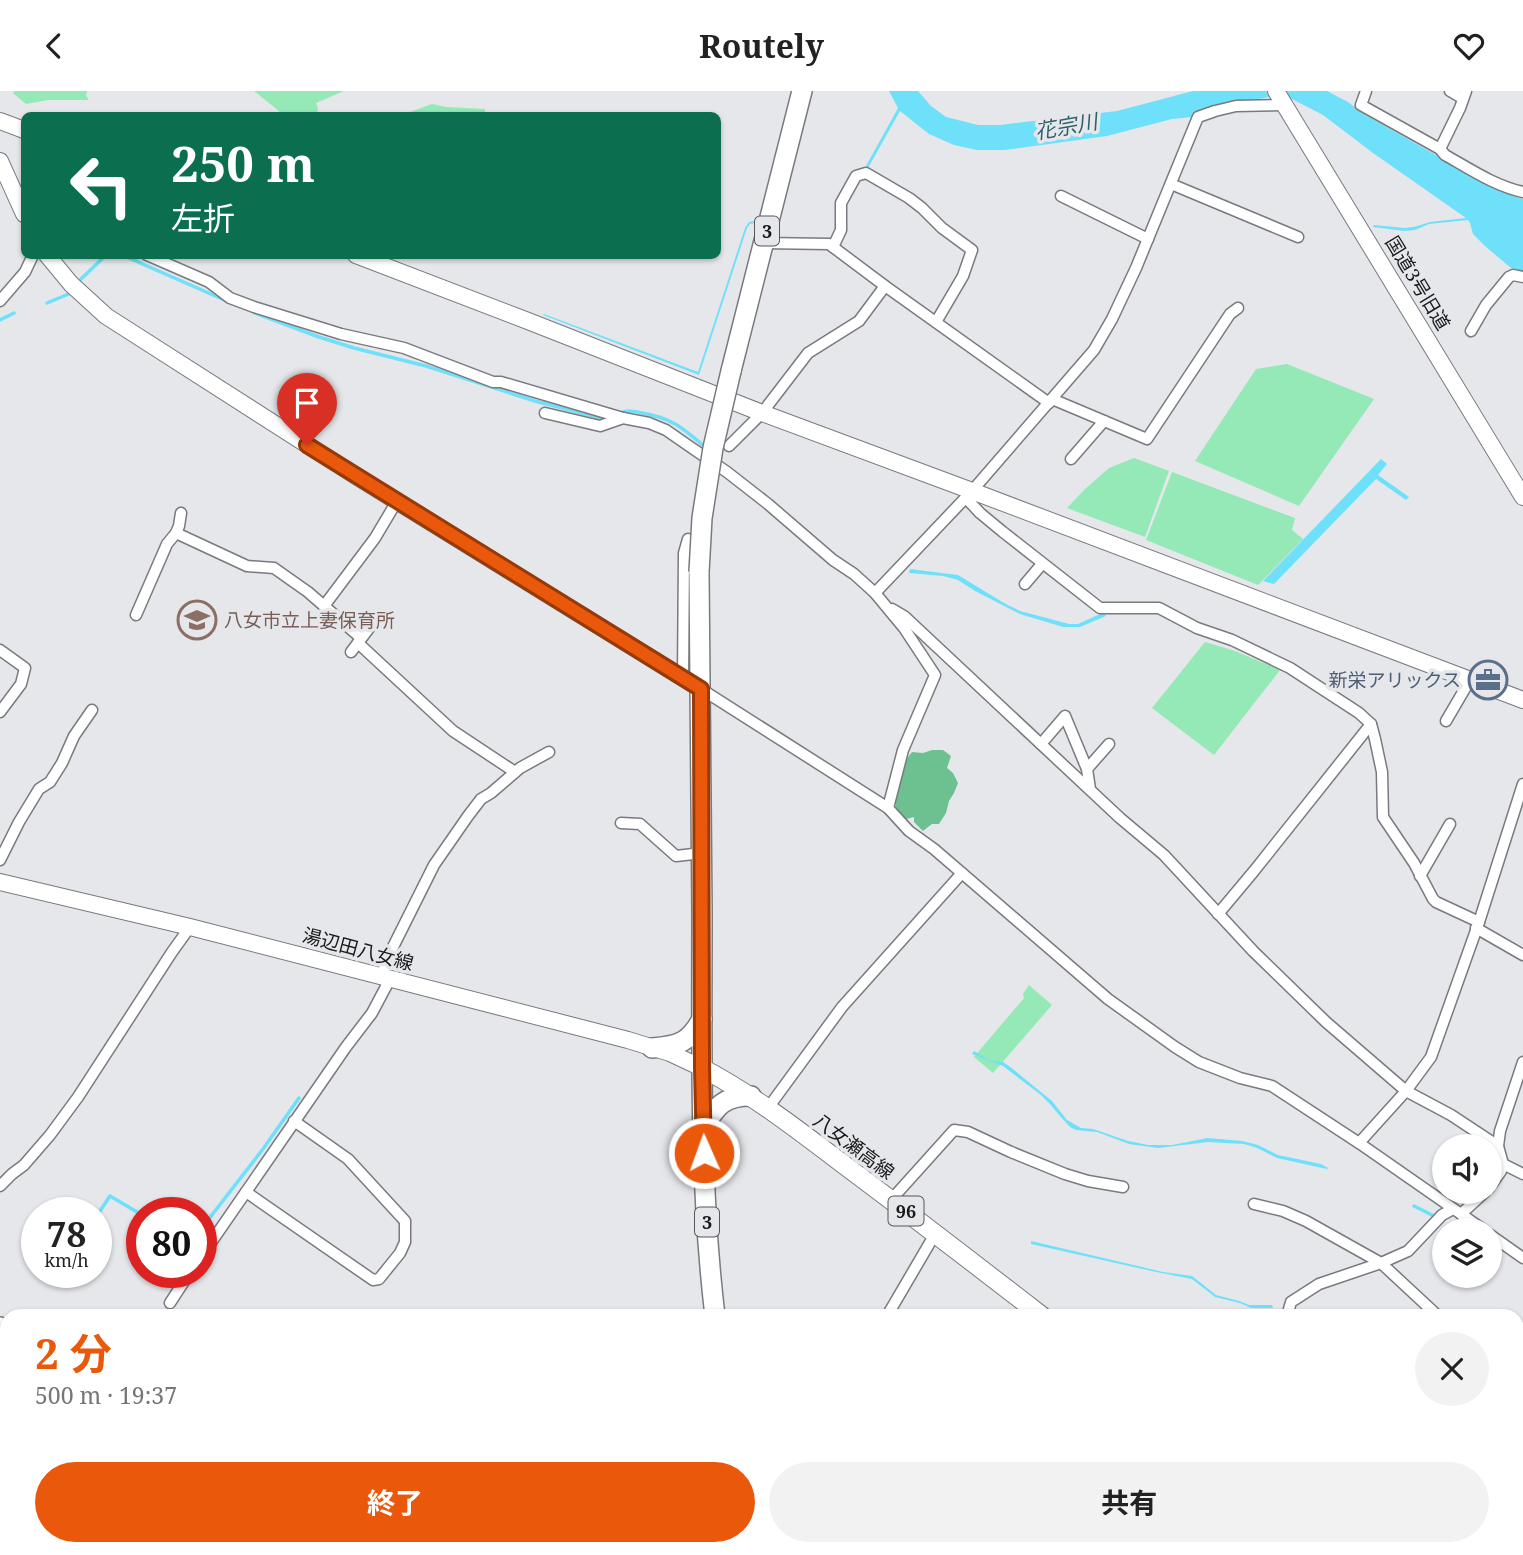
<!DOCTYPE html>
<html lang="ja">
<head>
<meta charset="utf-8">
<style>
	body { margin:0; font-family:"Noto Serif","Noto Sans JP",serif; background:#f2f2f2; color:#222; height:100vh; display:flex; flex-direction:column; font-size:26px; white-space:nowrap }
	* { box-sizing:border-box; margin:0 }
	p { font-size:23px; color:#767676 }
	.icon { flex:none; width:38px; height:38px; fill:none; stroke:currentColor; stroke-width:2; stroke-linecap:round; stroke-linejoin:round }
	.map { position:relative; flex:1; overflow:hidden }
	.details { position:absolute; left:0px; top:1218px; width:1524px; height:247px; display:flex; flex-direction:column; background:#fff; border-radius:21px 21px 0 0; box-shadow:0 2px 5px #0004 }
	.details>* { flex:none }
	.guide { position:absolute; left:21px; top:21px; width:700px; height:147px; border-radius:10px; box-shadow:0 2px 5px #0004; background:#0b6e4f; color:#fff; overflow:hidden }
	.tools { position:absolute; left:1432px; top:1043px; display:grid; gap:14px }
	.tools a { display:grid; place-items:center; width:70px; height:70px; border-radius:50%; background:#fff; box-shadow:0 2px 5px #0004; font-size:35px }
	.speed { position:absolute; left:21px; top:1106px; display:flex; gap:14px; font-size:35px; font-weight:700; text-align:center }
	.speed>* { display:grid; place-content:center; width:91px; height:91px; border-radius:50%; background:#fff; box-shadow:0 2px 5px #0004; line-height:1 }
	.speed small { font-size:18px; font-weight:400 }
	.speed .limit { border:10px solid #d22; background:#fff; color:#111 }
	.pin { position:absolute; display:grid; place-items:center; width:60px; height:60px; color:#fff; margin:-72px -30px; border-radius:50% 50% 50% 0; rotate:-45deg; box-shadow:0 0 7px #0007 }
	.pin .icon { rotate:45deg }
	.me { position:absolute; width:77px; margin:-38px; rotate:358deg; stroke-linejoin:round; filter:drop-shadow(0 0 5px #0008) }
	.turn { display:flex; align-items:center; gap:24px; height:147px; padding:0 35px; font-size:32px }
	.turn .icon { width:91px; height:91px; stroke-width:2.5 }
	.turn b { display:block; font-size:49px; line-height:60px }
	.round { display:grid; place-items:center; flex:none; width:74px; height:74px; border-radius:37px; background:#f2f2f2 }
	.summary { display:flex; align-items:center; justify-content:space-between; height:119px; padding:0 35px }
	h1 { font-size:42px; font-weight:700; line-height:52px; color:#ea580c }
	.action { display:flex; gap:14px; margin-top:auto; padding:14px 35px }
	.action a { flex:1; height:80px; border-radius:42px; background:#ea580c; color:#fff; font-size:28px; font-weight:700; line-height:80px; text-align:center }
	.action a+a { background:#f2f2f2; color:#222 }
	header { display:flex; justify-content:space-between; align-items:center; height:91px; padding:0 35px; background:#fff; font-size:32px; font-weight:700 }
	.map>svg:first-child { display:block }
	.green { fill:#94e9b7 }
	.forest { fill:#6dc191 }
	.water { fill:#6fe0f9 }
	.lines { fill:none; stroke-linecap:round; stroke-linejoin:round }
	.stream { stroke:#6fe0f9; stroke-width:3.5 }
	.street-casing { stroke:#787a7e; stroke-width:13 }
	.secondary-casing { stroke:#787a7e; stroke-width:18 }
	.primary-casing { stroke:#787a7e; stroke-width:20 }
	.highway-casing { stroke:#787a7e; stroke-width:22 }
	.street { stroke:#fff; stroke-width:10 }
	.secondary { stroke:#fff; stroke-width:16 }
	.primary { stroke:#fff; stroke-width:18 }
	.highway { stroke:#fff; stroke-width:19 }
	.highway-bridge-casing { stroke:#787a7e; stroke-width:22; stroke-linecap:butt }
	.highway-bridge { stroke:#fff; stroke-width:19 }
	.route-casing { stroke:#983908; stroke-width:18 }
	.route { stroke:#ea580c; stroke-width:12 }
	.labels { text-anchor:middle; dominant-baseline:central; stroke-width:7; stroke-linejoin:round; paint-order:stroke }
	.shield { fill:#e5e7eb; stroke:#565759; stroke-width:2 }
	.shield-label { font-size:18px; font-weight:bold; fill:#18191a }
	.street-label { font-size:19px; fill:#18191a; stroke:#e5e7eb }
	.education-label { font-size:19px; fill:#785e54; stroke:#e5e7eb; text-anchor:start }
	.service-label { font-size:19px; fill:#4e5e75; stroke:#e5e7eb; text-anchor:end }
	.water-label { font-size:21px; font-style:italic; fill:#2f5f6a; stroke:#e5e7eb }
</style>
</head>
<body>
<header><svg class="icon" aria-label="back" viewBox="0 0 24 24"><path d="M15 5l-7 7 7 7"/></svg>Routely<svg class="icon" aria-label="heart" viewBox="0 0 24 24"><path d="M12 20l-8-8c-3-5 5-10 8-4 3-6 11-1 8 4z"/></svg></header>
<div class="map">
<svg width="1523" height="1464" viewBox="0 0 1523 1464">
	<rect width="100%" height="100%" fill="#e5e7eb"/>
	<g class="green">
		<polygon points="14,0 87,0 86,5 88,7 88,9 48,9 26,13 13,2"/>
		<polygon points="254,0 344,0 316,12 318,18 317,24 284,24"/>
		<polygon points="432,13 447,16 485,18 485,24 402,24"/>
		<polygon points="1287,273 1374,308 1299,415 1195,370 1256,278"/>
		<polygon points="1134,367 1169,380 1145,446 1067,417 1084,399 1109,377"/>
		<polygon points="1172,381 1295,427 1292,439 1303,448 1258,494 1146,449"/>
		<polygon points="1205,551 1235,560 1280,579 1214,664 1152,617"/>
		<polygon points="1029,894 1052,914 993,982 974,966 1024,907 1023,903"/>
	</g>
	<path class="forest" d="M 932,659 L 943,659 L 951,665 L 947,677 L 953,682 L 958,692 L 954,702 L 949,710 L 946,722 L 939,733 L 932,733 L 923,740 L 914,731 L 914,726 L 903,729 L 895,718 C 897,711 895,707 896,700 C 897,686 903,672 912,661 L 923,662 Z"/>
	<g class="water">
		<polygon points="889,0 918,0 931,15 946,26 978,34 1000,34 1117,20 1193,0 1327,0 1348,11 1362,22 1494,97 1523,108 1523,180 1511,177 1485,155 1473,143 1470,132 1468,129 1429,133 1415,139 1404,140 1373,136 1374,134 1405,137 1414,136 1430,131 1466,127 1373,62 1323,24 1290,7 1269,6 1238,12 1193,26 1172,28 1107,45 1005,59 977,59 954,54 929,43 900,20 868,77 866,75 898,17"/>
		<polygon points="753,130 755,132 750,133 747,137 699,284 543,224 544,223 698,281 745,137 749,131"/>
		<polygon points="1381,368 1387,373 1378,384 1409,406 1406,409 1376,388 1274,493 1263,490"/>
		<polygon points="910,478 958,484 1004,512 1020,520 1069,533 1078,533 1100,523 1105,523 1106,525 1080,536 1063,536 1020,523 975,500 958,489 943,485 909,482"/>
		<polygon points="974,960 989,969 1003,971 1009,975 1052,1010 1067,1029 1081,1037 1093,1038 1128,1050 1148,1054 1172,1054 1208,1047 1242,1050 1258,1054 1278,1064 1321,1073 1328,1077 1327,1078 1277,1067 1257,1057 1244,1053 1208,1051 1158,1057 1129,1053 1097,1041 1076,1039 1070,1036 1060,1025 1050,1013 1041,1004 1003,975 972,963"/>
		<polygon points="1031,1150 1163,1181 1192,1185 1216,1204 1239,1210 1249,1214 1272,1214 1273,1217 1251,1217 1240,1212 1215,1206 1192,1188 1156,1181 1031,1153"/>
	</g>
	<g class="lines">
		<g class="stream">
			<polyline points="122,164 229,211"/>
			<polyline points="77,192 106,164"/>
			<polyline points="47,212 71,202"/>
			<polyline points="255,222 319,246 354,257 426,275 535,310 605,328 609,326"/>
			<polyline points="0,229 14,222"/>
			<path d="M 620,322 C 628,319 634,320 642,322 C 672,327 683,337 706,357"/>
			<polyline points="1414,1115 1434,1125"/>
			<polyline points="96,1126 110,1105 142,1124"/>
			<polyline points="201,1138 263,1058 299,1007"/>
			<polyline points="0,1359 7,1361"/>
			<polyline points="221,1458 231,1464"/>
		</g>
		<defs>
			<g id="street">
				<polyline points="1366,0 1361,14 1440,58 1460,17 1466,0"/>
				<polyline points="1450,0 1462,7"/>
				<path d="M 1440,58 L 1445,64 C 1470,78 1495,95 1523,101"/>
				<polyline points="1171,93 1298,146"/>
				<polyline points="1061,105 1148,148"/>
				<polyline points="763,152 829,153 885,195 1049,312"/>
				<polyline points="833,156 841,139 841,112 856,85 866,82 909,107 922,117 942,137 972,159 963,185 936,231"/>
				<polyline points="147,164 209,191 230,207 254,216 341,243 404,257 493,291 501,291 623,327 649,332 666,339 689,355 727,381 768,413 833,469 854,483 875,502 904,537 935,584 903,659 888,717"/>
				<polyline points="0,210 25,181 33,164"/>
				<polyline points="1471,240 1486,214 1509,186 1513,184 1523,186"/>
				<polyline points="1052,308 1147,348 1230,223 1238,217"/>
				<polyline points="545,322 600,335 623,327"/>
				<polyline points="729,355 762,322 808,262 859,230 885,195"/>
				<polyline points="1071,368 1104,330"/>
				<polyline points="966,407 980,422 1003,441 1100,517 1159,517 1197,537 1232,549 1290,577 1359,622 1371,633 1375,648 1382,681 1383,726 1414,772 1433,808 1436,811 1479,831"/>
				<polyline points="176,442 247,475 274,477 308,501 361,547"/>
				<polyline points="1025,493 1042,473"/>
				<polyline points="875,502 972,400 1094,259 1112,228 1136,177 1198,26 1215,20 1236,15 1285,14"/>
				<polyline points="324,515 375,447 397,410"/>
				<polyline points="892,518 904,525 1120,727 1164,764 1253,860 1326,931 1406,1000 1451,1024 1498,1055"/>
				<polyline points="136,524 167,453 176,442 179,435 181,422"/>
				<polyline points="358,552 453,640 515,681"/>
				<polyline points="0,559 25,577 21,593 0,621"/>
				<polyline points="351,561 370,536"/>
				<polyline points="683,588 684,462 688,448"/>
				<polyline points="701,598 888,717 909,740 934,758 1108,908 1175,956 1199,971 1240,987 1272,995 1359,1052 1484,1139"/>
				<polyline points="1446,630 1470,589"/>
				<polyline points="1041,653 1065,625 1087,678 1090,698"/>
				<polyline points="1087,678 1109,653"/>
				<polyline points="621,732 640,733 676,765 702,762"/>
				<polyline points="0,769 19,731 39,698 50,691 62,672 74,645 92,619"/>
				<polyline points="1420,785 1450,733"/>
				<polyline points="1218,823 1254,780 1371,633"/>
				<polyline points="1476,837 1523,864"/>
				<polyline points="382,886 386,870 434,774 468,725 481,708 491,702 520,677 549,661"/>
				<polyline points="768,1017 842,916 962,782"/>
				<polyline points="1359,1052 1406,1000 1431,966 1479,831 1523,693"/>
				<polyline points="1503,1073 1523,1083"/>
				<polyline points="0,1095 12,1083 24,1074 50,1044 78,1006 172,861 190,836"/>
				<polyline points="1489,1097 1501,1080 1503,1073 1498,1055 1500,1040 1523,971"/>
				<polyline points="246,1101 373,1189 379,1188 400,1162 405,1151 405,1130 348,1068 294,1030"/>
				<polyline points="891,1109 954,1039 968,1041 1011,1061 1065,1083 1088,1090 1123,1096"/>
				<polyline points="1254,1113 1283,1120 1306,1130 1381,1172 1438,1225"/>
				<polyline points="1461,1123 1485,1101"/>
				<polyline points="1489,1143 1523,1167"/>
				<polyline points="201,1166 346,956 372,922 390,888"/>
				<polyline points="170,1212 190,1181"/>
				<polyline points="887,1225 935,1143"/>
				<polyline points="1287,1225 1291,1211 1319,1193 1381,1172 1408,1160 1442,1124 1453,1118"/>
				<polyline points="1517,1298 1523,1303"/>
				<polyline points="376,1458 386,1464"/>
				<polyline points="584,1458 591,1464"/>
				<polyline points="895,1458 902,1464"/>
				<polyline points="1005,1458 1012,1464"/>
				<polyline points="1050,1458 1058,1464"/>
				<polyline points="471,1464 476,1458"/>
				<polyline points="745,1464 750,1458"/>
				<polyline points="932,1464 936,1458"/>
				<polyline points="1067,1464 1072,1458"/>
				<polyline points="1127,1464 1131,1458"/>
			</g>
			<g id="secondary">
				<polyline points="1276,0 1523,406"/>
				<polyline points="0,30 24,39"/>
				<polyline points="0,70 24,123"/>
				<polyline points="47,164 71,193 106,225 356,385 701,598"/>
				<polyline points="356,164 528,230 762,322 972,400 1523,609"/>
				<polyline points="0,791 190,836 628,949 670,962 702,977"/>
				<polyline points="1517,1329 1523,1323"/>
				<polyline points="1403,1464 1408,1458"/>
			</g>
			<g id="primary">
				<path d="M 702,977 C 753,1004 797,1038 843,1073 C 910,1123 976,1174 1042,1225"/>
				<polyline points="1346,1458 1354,1464"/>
			</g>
			<g id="highway">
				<polyline points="731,280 802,0"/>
				<path d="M 699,481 C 699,594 702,708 702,821 C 702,955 699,1092 715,1225"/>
				<path d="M 652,957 C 678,955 689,952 702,928"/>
				<path d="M 704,1036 C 716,1015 724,1005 751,1005"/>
				<polyline points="0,1236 7,1261"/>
				<polyline points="83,1458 87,1464"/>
				<polyline points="766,1458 768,1464"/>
			</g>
		</defs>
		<use href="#street" class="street-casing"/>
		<use href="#secondary" class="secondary-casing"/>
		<use href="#primary" class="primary-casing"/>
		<use href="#highway" class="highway-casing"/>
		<use href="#street" class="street"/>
		<use href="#secondary" class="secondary"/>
		<use href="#primary" class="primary"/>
		<use href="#highway" class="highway"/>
		<defs>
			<polyline id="highway-bridge" points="699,481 702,427 713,357 731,280"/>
		</defs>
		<use href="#highway-bridge" class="highway-bridge-casing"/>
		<use href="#highway-bridge" class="highway-bridge"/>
	</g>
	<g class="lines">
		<defs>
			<polyline id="route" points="307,354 701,598 702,977 704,1062"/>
		</defs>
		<use href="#route" class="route-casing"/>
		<use href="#route" class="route"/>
	</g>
	<defs>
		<symbol id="school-ring" viewBox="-11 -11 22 22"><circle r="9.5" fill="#e5e7eb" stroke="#8d6e63" stroke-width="1.5"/><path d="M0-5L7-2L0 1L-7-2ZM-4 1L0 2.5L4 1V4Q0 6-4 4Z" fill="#8d6e63"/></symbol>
		<symbol id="office-ring" viewBox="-11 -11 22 22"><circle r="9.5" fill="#e5e7eb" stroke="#5c6f8a" stroke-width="1.5"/><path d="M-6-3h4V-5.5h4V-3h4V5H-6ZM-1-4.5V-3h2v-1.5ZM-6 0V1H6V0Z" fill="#5c6f8a"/></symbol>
	</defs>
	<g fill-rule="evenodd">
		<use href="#school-ring" x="175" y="507" width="44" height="44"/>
		<use href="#office-ring" x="1466" y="567" width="44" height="44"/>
	</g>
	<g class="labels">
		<g class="shield">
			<rect x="755" y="125.5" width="24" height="29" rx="5"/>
			<rect x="888.5" y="1105.5" width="35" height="29" rx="5"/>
			<rect x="695" y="1116.5" width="24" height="29" rx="5"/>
		</g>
		<g class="shield-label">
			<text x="767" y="140">3</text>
			<text x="906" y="1120">96</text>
			<text x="707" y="1131">3</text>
		</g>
		<g class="street-label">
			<text transform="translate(1418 192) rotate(59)">国道3号旧道</text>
			<text transform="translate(358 858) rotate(15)">湯辺田八女線</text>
			<text transform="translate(854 1055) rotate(37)">八女瀬高線</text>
		</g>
		<g class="education-label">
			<text x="224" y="529">八女市立上妻保育所</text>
		</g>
		<g class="service-label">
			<text x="1461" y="589">新栄アリックス</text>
		</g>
		<g class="water-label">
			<text transform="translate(1066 35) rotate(-10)">花宗川</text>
		</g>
	</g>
</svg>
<div class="tools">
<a><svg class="icon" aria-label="sound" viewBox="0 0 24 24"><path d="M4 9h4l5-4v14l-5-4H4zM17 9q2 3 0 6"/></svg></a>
<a><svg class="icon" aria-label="layers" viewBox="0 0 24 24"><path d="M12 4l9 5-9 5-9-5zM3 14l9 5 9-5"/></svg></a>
</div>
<div class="speed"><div>78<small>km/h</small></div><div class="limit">80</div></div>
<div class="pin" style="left:307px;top:354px;background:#d93025"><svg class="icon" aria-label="arrive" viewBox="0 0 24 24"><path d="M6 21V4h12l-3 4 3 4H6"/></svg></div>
<svg class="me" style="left:704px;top:1062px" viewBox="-20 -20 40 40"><circle r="17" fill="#ea580c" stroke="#fff" stroke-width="3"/><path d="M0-11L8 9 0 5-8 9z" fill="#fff"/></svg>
<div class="guide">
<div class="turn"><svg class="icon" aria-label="left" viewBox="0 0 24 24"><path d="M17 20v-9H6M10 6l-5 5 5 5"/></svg><div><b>250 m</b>左折</div></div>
</div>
<section class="details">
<div class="summary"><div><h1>2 分</h1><p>500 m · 19:37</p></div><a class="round"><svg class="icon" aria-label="close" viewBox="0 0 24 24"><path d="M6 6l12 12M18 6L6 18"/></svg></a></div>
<div class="action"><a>終了</a><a>共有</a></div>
</section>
</div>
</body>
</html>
